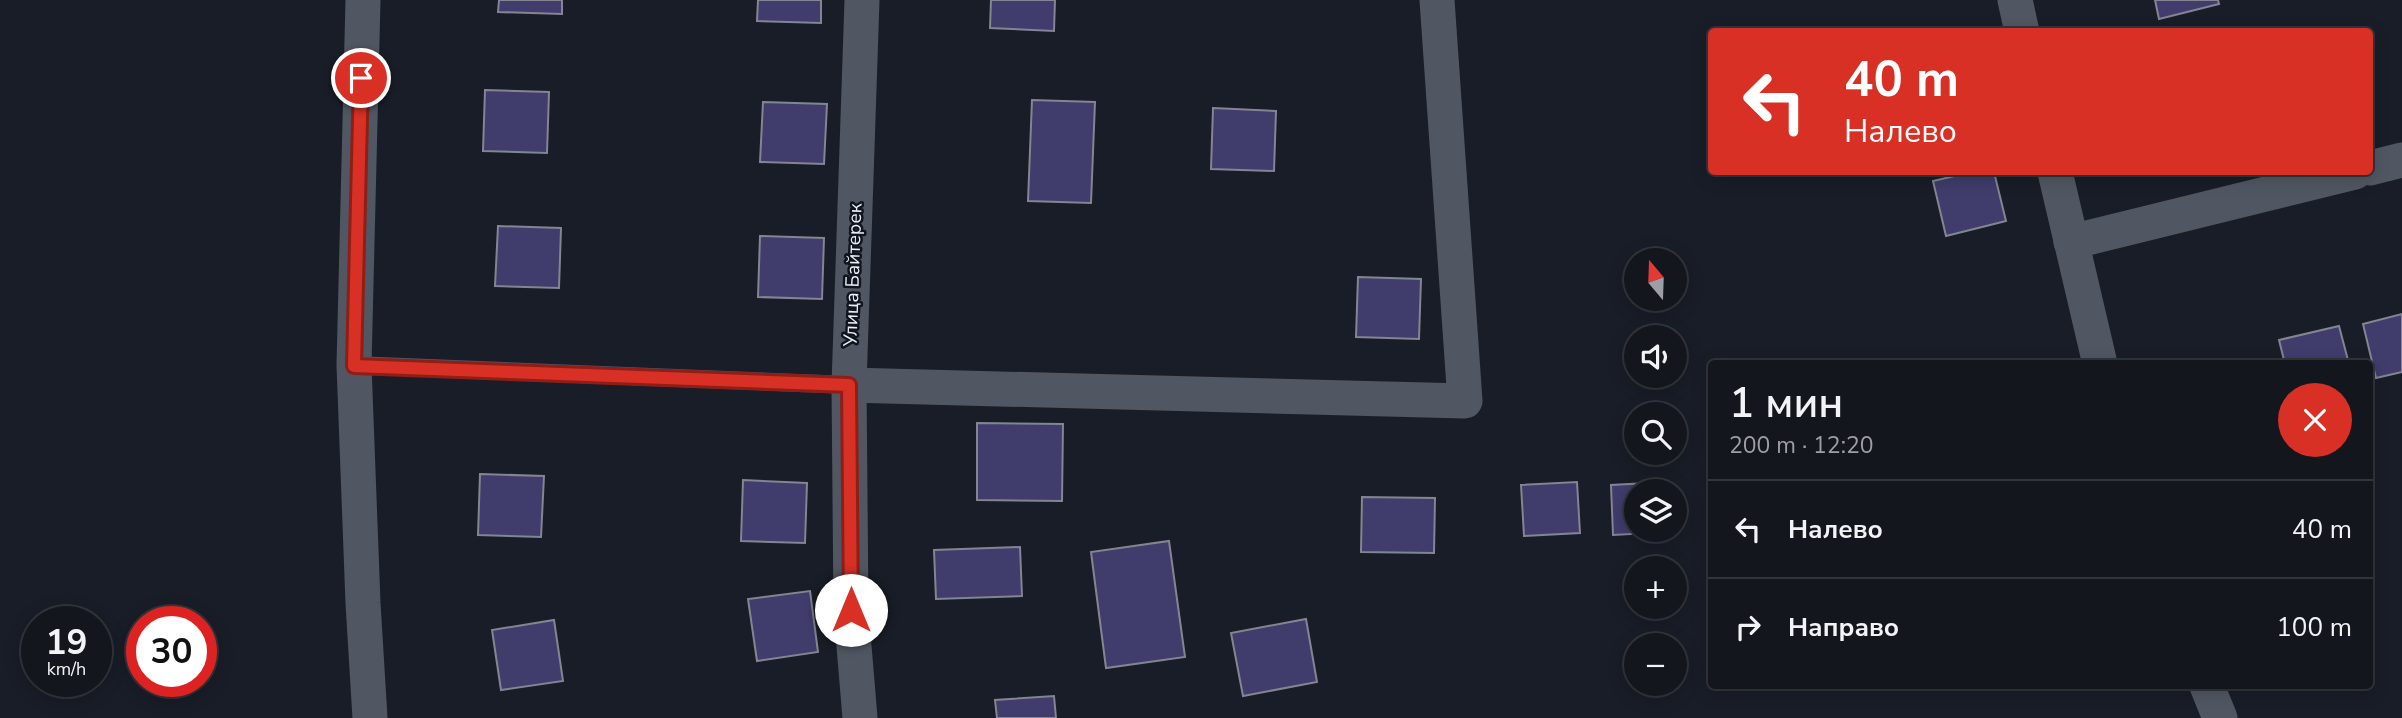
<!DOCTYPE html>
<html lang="ru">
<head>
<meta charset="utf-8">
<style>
	body { margin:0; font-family:"Nunito Sans",sans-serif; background:#1c1f26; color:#f1f3f6; height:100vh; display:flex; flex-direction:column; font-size:26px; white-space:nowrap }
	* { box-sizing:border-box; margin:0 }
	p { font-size:23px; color:#9d9fa4 }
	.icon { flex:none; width:38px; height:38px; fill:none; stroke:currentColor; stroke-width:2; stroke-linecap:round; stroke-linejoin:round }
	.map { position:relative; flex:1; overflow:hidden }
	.details { position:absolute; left:1708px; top:360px; width:665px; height:329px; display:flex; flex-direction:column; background:#13161d; border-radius:7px; box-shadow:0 4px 18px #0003,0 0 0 2px #32353b }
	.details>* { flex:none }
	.top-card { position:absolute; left:1708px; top:28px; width:665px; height:147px; border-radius:7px; box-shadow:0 4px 18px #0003,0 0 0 2px #32353b; background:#d93025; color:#fff; overflow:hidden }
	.needle { width:46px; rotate:341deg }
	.controls { position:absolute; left:1624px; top:248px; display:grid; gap:14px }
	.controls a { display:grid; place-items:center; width:63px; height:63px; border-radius:50%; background:#13161d; box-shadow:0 4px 18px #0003,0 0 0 2px #32353b; font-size:35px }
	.speed { position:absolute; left:21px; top:606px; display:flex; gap:14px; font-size:35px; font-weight:700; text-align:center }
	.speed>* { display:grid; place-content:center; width:91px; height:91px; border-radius:50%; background:#13161d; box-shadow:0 4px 18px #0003,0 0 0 2px #32353b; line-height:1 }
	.speed small { font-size:18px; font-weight:400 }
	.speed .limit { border:10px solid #d22; background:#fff; color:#111 }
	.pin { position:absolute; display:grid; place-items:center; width:60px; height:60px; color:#fff; margin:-30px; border:4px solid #fff; border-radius:50%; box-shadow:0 2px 7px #0007 }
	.me { position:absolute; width:77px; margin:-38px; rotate:0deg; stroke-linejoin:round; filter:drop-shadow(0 0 5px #0008) }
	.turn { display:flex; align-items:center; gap:24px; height:147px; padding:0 21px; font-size:32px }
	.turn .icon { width:91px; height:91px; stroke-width:2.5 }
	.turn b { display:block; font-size:49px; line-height:60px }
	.round { display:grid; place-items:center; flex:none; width:74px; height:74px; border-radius:37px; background:#1c1f26 }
	.head { display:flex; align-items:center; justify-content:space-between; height:119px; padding:0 21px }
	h1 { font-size:42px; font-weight:600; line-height:52px }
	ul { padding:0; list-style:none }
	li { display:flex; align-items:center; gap:21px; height:98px; padding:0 21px; border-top:2px solid #32353b }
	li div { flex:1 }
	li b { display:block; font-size:26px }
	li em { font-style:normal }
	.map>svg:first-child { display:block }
	.building { fill:#403c6c; stroke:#848492; stroke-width:2 }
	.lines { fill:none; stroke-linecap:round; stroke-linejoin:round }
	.lane { stroke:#515762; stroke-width:18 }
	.street { stroke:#515762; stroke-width:35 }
	.route-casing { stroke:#8d1f18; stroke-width:18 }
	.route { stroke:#d93025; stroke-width:12 }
	.labels { text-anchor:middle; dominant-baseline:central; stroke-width:5; stroke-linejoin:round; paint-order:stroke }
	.street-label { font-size:19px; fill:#ebeff6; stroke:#10141e }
</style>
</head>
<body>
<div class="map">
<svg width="2402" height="718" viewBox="0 0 2402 718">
	<rect width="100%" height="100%" fill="#191d27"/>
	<g class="building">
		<polygon points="499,0 562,0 562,14 498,12"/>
		<polygon points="758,0 821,0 821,23 757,21"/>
		<polygon points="991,0 1055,0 1054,31 990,28"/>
		<polygon points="2155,0 2218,0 2219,4 2159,19"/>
		<polygon points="485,90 549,92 547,153 483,151"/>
		<polygon points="1032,100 1095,102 1091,203 1028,201"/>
		<polygon points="763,102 827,104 824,164 760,162"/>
		<polygon points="1213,108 1276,111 1274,171 1211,169"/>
		<polygon points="1972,172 1994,172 2006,221 1946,236 1933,181"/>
		<polygon points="498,226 561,228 559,288 495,286"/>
		<polygon points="760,236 824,238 822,299 758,297"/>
		<polygon points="1358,277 1421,279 1419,339 1356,337"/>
		<polygon points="2402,314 2402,372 2376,378 2363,324"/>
		<polygon points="2339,326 2349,364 2285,364 2279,340"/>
		<polygon points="977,423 1063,424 1062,501 977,500"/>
		<polygon points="480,474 544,476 541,537 478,535"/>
		<polygon points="743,480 807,483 805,543 741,541"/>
		<polygon points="1577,482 1580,533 1524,536 1521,485"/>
		<polygon points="1667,482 1667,492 1636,492 1636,530 1669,532 1613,535 1611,485"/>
		<polygon points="1362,497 1435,498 1434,553 1361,552"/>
		<polygon points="1169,541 1185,657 1106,668 1091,552"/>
		<polygon points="1020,547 1022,596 936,599 934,550"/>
		<polygon points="810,591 818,652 757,661 748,599"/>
		<polygon points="1306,619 1317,682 1243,696 1231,633"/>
		<polygon points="554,620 563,681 501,690 492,630"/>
		<polygon points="1054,696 1056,718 997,718 995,700"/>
	</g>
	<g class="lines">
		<polyline class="lane" points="354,365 849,385"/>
		<g class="street">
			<polyline points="363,0 354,365 363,603 370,718"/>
			<polyline points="2015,0 2022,32"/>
			<polyline points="2370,168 2402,160"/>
			<polyline points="2055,172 2100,364"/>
			<polyline points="2071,242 2355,172"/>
			<polyline points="849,385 1465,401 1437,0"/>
			<polyline points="2207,686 2220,718"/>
			<polyline points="860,718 851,610 849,385 862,0"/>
		</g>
	</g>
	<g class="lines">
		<defs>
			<polyline id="route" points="361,78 354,366 849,385 851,610"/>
		</defs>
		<use href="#route" class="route-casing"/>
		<use href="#route" class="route"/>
	</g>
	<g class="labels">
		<g class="street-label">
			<text transform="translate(853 275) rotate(-88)">Улица Байтерек</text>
		</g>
	</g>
</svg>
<div class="controls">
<a><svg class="needle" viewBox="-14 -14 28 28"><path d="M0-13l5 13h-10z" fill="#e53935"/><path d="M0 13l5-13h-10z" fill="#9d9fa4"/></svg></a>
<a><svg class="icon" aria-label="sound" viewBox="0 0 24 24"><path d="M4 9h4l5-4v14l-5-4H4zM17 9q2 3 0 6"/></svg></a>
<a><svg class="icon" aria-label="search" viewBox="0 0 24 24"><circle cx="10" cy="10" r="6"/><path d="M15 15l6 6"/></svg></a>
<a><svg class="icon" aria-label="layers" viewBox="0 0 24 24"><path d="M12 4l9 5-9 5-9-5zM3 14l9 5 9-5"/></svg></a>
<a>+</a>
<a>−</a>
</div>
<div class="speed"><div>19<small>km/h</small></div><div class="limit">30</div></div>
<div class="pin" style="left:361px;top:78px;background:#d93025"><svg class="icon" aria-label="arrive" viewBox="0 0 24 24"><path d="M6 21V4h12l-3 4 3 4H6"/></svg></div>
<svg class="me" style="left:851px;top:610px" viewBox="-20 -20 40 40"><circle r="19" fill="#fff"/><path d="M0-13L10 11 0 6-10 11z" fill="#d93025"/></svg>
<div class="top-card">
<div class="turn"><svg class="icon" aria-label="left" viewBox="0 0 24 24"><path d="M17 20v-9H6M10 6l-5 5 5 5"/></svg><div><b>40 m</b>Налево</div></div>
</div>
<section class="details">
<div class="head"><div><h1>1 мин</h1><p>200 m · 12:20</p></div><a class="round" style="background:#d93025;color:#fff"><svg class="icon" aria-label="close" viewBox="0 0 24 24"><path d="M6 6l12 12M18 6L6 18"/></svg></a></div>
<ul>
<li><svg class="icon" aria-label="left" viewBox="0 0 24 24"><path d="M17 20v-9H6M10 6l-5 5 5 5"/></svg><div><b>Налево</b></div><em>40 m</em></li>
<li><svg class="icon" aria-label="right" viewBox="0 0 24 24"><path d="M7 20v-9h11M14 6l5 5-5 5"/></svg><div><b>Направо</b></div><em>100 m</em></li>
</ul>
</section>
</div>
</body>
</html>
